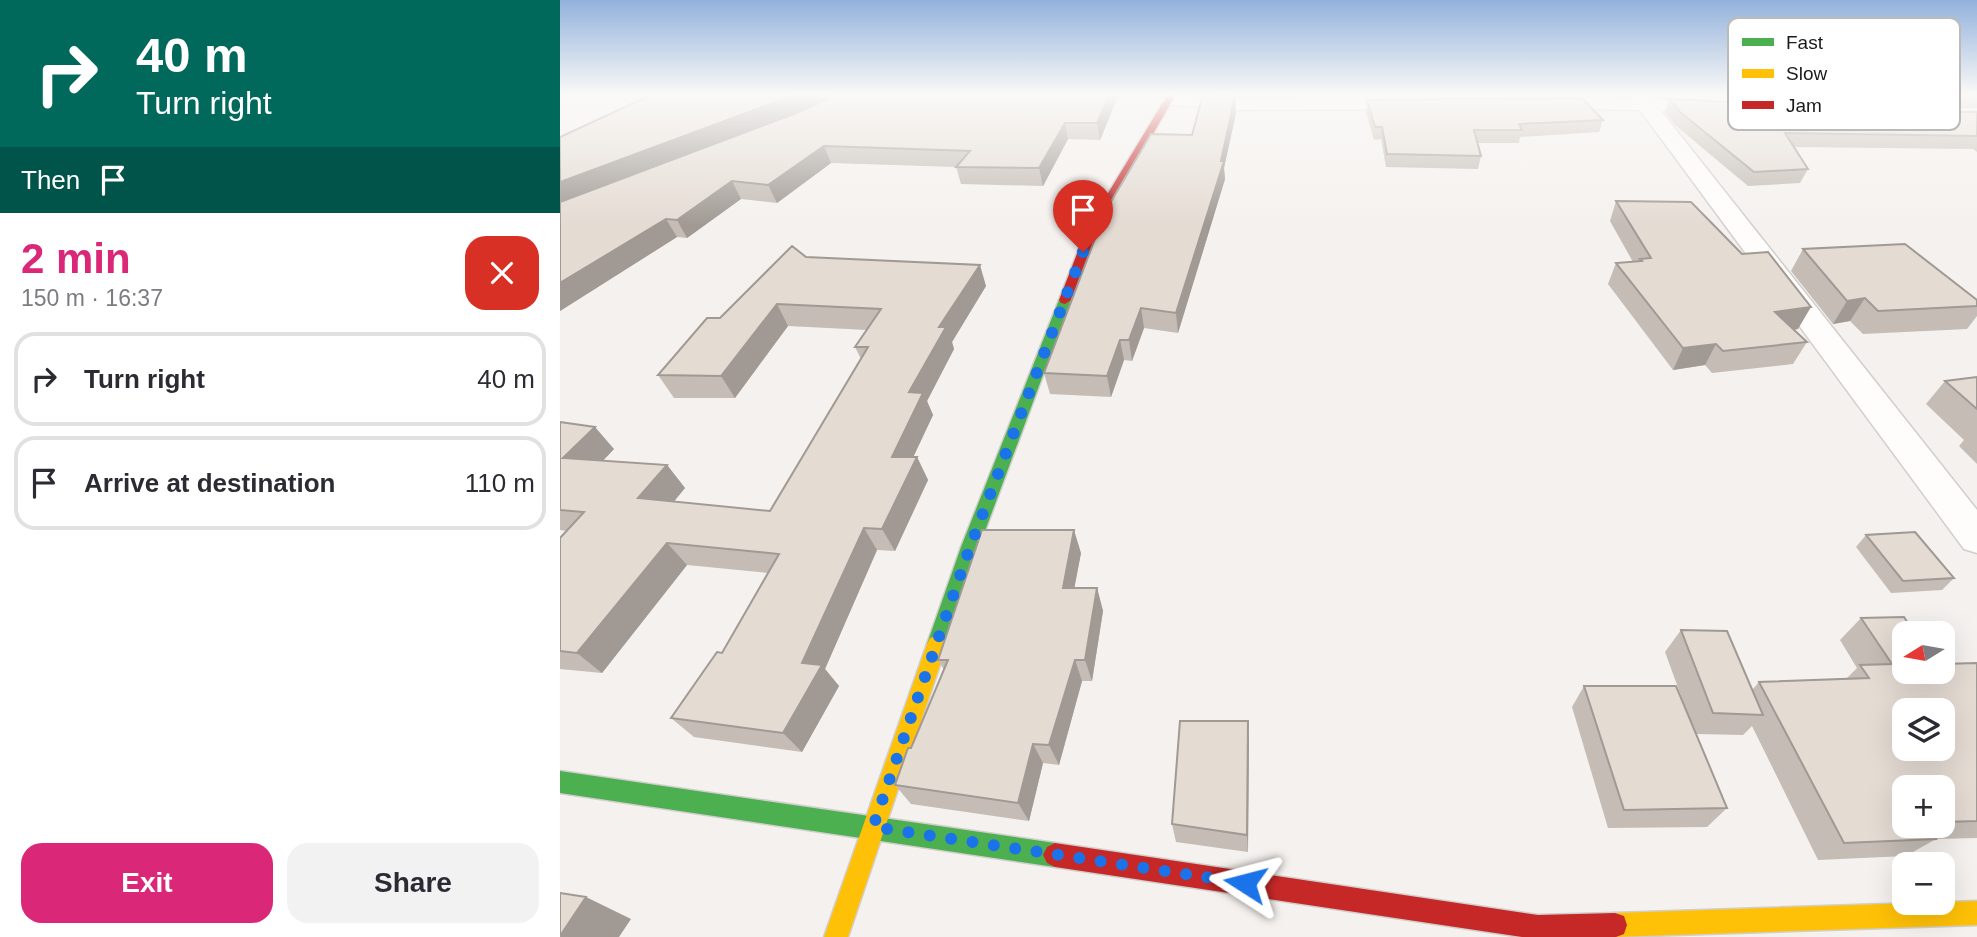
<!DOCTYPE html>
<html lang="en">
<head>
<meta charset="utf-8">
<style>
	body { margin:0; font-family:Helvetica,sans-serif; background:#f2f2f3; color:#2b2b33; height:100vh; display:flex; flex-direction:column; font-size:26px; white-space:nowrap }
	* { box-sizing:border-box; margin:0 }
	p { font-size:23px; color:#7c7c81 }
	.icon { flex:none; width:38px; height:38px; fill:none; stroke:currentColor; stroke-width:2; stroke-linecap:round; stroke-linejoin:round }
	.map { position:relative; flex:1; overflow:hidden }
	.details { display:flex; flex-direction:column; background:#fff; width:560px }
	.details>* { flex:none }
	.guide { background:#00695c; color:#fff; overflow:hidden }
	.needle { width:46px; rotate:259deg }
	.buttons { position:absolute; left:1332px; top:621px; display:grid; gap:14px }
	.buttons a { display:grid; place-items:center; width:63px; height:63px; border-radius:14px; background:#fff; box-shadow:0 7px 28px #0002; font-size:35px }
	.pin { position:absolute; display:grid; place-items:center; width:60px; height:60px; color:#fff; margin:-72px -30px; border-radius:50% 50% 50% 0; rotate:-45deg; box-shadow:0 0 7px #0007 }
	.pin .icon { rotate:45deg }
	.me { position:absolute; width:77px; margin:-38px; rotate:279deg; stroke-linejoin:round; filter:drop-shadow(0 0 5px #0008) }
	.turn { display:flex; align-items:center; gap:24px; height:147px; padding:0 21px; font-size:32px }
	.turn .icon { width:91px; height:91px; stroke-width:2.5 }
	.turn b { display:block; font-size:49px; line-height:60px }
	.then { display:flex; align-items:center; height:66px; padding:0 21px; background:#0003; gap:14px; font-size:26px }
	.round { display:grid; place-items:center; flex:none; width:74px; height:74px; border-radius:21px; background:#f2f2f3 }
	.summary { display:flex; align-items:center; justify-content:space-between; height:119px; padding:0 21px }
	h1 { font-size:42px; font-weight:700; line-height:52px; color:#db2777 }
	.button { display:flex; gap:14px; margin-top:auto; padding:14px 21px }
	.button a { flex:1; height:80px; border-radius:21px; background:#db2777; color:#fff; font-size:28px; font-weight:700; line-height:80px; text-align:center }
	.button a+a { background:#f2f2f3; color:#2b2b33 }
	ul { padding:0; list-style:none }
	li { display:flex; align-items:center; gap:21px; height:94px; margin:0 14px 10px; padding:0 7px; border:4px solid #e1e1e2; border-radius:21px }
	li div { flex:1 }
	li b { display:block; font-size:26px }
	li em { font-style:normal }
	main { display:flex; flex:1; min-height:0 }
	.map>svg:first-child { display:block }
	.lines { fill:none; stroke-linecap:round; stroke-linejoin:round }
	.street-casing { stroke:#d1cfcd; stroke-width:3 }
	.fast-casing { stroke:#d1cfcd; stroke-width:3 }
	.slow-casing { stroke:#d1cfcd; stroke-width:3 }
	.jam-casing { stroke:#d1cfcd; stroke-width:3 }
	.street { fill:#fefdfc; fill-rule:evenodd }
	.fast { fill:#4caf50; fill-rule:evenodd }
	.slow { fill:#ffc107; fill-rule:evenodd }
	.jam { fill:#c62828; fill-rule:evenodd }
	.wall { fill:#c4bcb5; fill-rule:evenodd }
	.shaded-wall { fill:#a09994 }
	.building { fill:#e4dbd3; stroke:#a09994; stroke-width:2; fill-rule:evenodd }
	.route { stroke:#1a73e8; stroke-width:12; stroke-dasharray:0 21.6 }
	.key { fill:#fff; stroke:#bbbbba; stroke-width:2 }
	.key-label { font-size:19px; fill:#1d1b19 }
</style>
</head>
<body>
<main>
<section class="details">
<div class="guide">
<div class="turn"><svg class="icon" aria-label="right" viewBox="0 0 24 24"><path d="M7 20v-9h11M14 6l5 5-5 5"/></svg><div><b>40 m</b>Turn right</div></div>
<div class="then">Then<svg class="icon" aria-label="arrive" viewBox="0 0 24 24"><path d="M6 21V4h12l-3 4 3 4H6"/></svg></div>
</div>
<div class="summary"><div><h1>2 min</h1><p>150 m · 16:37</p></div><a class="round" style="background:#d93025;color:#fff"><svg class="icon" aria-label="close" viewBox="0 0 24 24"><path d="M6 6l12 12M18 6L6 18"/></svg></a></div>
<ul>
<li><svg class="icon" aria-label="right" viewBox="0 0 24 24"><path d="M7 20v-9h11M14 6l5 5-5 5"/></svg><div><b>Turn right</b></div><em>40 m</em></li>
<li><svg class="icon" aria-label="arrive" viewBox="0 0 24 24"><path d="M6 21V4h12l-3 4 3 4H6"/></svg><div><b>Arrive at destination</b></div><em>110 m</em></li>
</ul>
<div class="button"><a>Exit</a><a>Share</a></div>
</section>
<div class="map">
<svg width="1417" height="937" viewBox="0 0 1417 937">
	<rect width="100%" height="100%" fill="#f5f1ee"/>
	<g class="lines">
		<defs>
			<g id="street">
				<polygon points="609,94 676,98 854,97 864,103 854,109 676,110 602,104 600,100"/>
				<polygon points="1069,94 1088,94 1092,99 1162,102 1165,106 1162,110 1155,112 1101,111 1417,510 1417,553 1404,549 1080,110 980,108 970,102 980,96 1072,98"/>
			</g>
			<g id="fast">
				<polygon points="505,296 511,300 419,547 387,644 384,650 377,652 370,650 367,644 401,547 499,300"/>
				<polygon points="0,771 495,843 503,847 507,855 503,863 495,867 0,793"/>
			</g>
			<g id="slow">
				<polygon points="377,636 384,638 387,644 288,937 264,937 367,644 370,638"/>
				<polygon points="1417,901 1417,925 1054,937 1046,934 1043,925 1046,916 1055,913"/>
			</g>
			<g id="jam">
				<polygon points="608,94 616,94 539,228 511,300 505,304 501,303 499,300 527,228"/>
				<polygon points="495,843 978,915 1055,913 1064,916 1067,925 1064,934 1056,937 962,937 495,867 487,863 483,855 487,847"/>
			</g>
		</defs>
		<use href="#street" class="street-casing"/>
		<use href="#fast" class="fast-casing"/>
		<use href="#slow" class="slow-casing"/>
		<use href="#jam" class="jam-casing"/>
		<use href="#street" class="street"/>
		<use href="#fast" class="fast"/>
		<use href="#slow" class="slow"/>
		<use href="#jam" class="jam"/>
	</g>
	<g class="wall">
		<polygon points="559,94 540,140 508,139 483,186 401,184 396,167 271,163 217,203 181,199 127,238 117,237 0,311 0,137 227,117"/>
		<polygon points="643,94 680,94 679,95 654,94 676,113 664,168 665,179 618,333 584,328 572,361 564,360 551,397 490,394 484,373 632,135"/>
		<polygon points="801,94 1002,94 801,95"/>
		<polygon points="1091,94 1417,94 1417,108 1355,108"/>
		<polygon points="1109,99 1363,112 1417,112 1417,152 1413,149 1234,147 1248,169 1240,183 1188,186 1115,125 1105,112"/>
		<polygon points="807,100 1043,120 1039,132 960,137 959,143 918,143 921,156 918,169 826,167 821,139 814,140 806,112"/>
		<polygon points="1056,201 1182,254 1238,329 1233,330 1247,342 1233,364 1152,373 1145,365 1113,370 1048,284 1056,263 1073,262 1050,221"/>
		<polygon points="1243,249 1417,300 1417,316 1407,329 1303,334 1290,321 1273,324 1231,271"/>
		<polygon points="246,257 426,286 392,342 394,349 367,401 373,415 353,457 357,457 368,480 335,551 317,550 265,669 279,686 242,752 134,737 111,718 162,653 208,573 127,565 42,673 0,669 0,538 7,531 0,530 0,422 54,449 43,461 107,465 125,488 113,502 210,511 301,359 295,347 307,330 228,326 175,398 114,398 98,375 160,318"/>
		<polygon points="1417,377 1417,464 1399,446 1404,440 1366,404 1385,381"/>
		<polygon points="1306,535 1394,578 1382,590 1331,593 1296,547"/>
		<polygon points="521,553 514,588 537,588 543,611 532,681 522,681 499,765 483,763 469,821 351,804 335,785 384,670 378,660"/>
		<path d="M 1301,618 L 1344,672 L 1417,663 L 1417,838 L 1376,839 L 1346,856 L 1258,860 L 1192,726 L 1183,735 L 1136,734 L 1167,808 L 1147,827 L 1048,828 L 1012,707 L 1024,686 L 1127,712 L 1105,652 L 1121,630 L 1192,690 L 1199,682 L 1286,679 L 1297,668 L 1280,640 ZM 1382,788 L 1382,826 L 1344,826 Z"/>
		<polygon points="688,721 688,852 616,842 612,824"/>
	</g>
	<g class="shaded-wall">
		<polygon points="235,94 276,94 225,118 0,204 0,182"/>
		<polygon points="550,94 559,94 540,140 537,123"/>
		<polygon points="675,96 676,113 664,168 665,179 618,333 616,313"/>
		<polygon points="505,123 508,139 483,186 479,168"/>
		<polygon points="264,146 271,163 217,203 208,185"/>
		<polygon points="172,181 181,199 127,238 117,220"/>
		<polygon points="106,219 117,237 0,311 0,283"/>
		<polygon points="420,265 426,286 392,342 394,349 367,401 373,415 343,479 332,457 349,392 379,327"/>
		<polygon points="1305,298 1290,321 1273,324 1287,301"/>
		<polygon points="217,304 228,326 175,398 161,376"/>
		<polygon points="1251,307 1238,329 1203,334 1215,312"/>
		<polygon points="581,308 584,328 572,361 569,340"/>
		<polygon points="560,340 564,360 551,397 547,376"/>
		<polygon points="1156,344 1145,365 1113,370 1123,348"/>
		<polygon points="35,427 54,449 24,480 3,458"/>
		<polygon points="357,457 368,480 335,551 322,529"/>
		<polygon points="107,465 125,488 98,521 78,498"/>
		<polygon points="304,528 317,550 265,669 279,686 242,752 223,733 242,663"/>
		<polygon points="514,530 521,553 510,611 503,588"/>
		<polygon points="107,543 127,565 42,673 17,653"/>
		<polygon points="537,588 543,611 532,681 525,660"/>
		<polygon points="515,660 522,681 499,765 489,745"/>
		<polygon points="688,721 689,741 688,852 687,835"/>
		<polygon points="473,744 483,763 469,821 458,803"/>
		<polygon points="26,897 71,919 59,937 0,937"/>
	</g>
	<g class="building">
		<polygon points="93,94 235,94 218,101 0,182 0,137"/>
		<polygon points="279,94 550,94 537,123 505,123 479,168 396,167 410,151 264,146 208,185 172,181 117,220 106,219 0,283 0,202 234,114"/>
		<polygon points="643,94 675,96 661,161 664,161 616,313 581,308 569,340 560,340 547,376 484,373 546,210 591,134 632,135"/>
		<polygon points="1327,94 1417,94 1417,95 1363,96"/>
		<polygon points="1022,98 1043,120 959,124 962,130 914,130 921,156 827,154 822,127 815,127 807,100"/>
		<polygon points="1109,99 1363,112 1417,112 1417,136 1225,133 1248,169 1194,172 1120,112"/>
		<polygon points="1056,201 1131,202 1182,254 1208,252 1251,307 1215,312 1247,342 1163,351 1156,344 1123,348 1056,263 1082,261 1080,259 1091,258"/>
		<polygon points="1345,244 1417,300 1417,306 1318,311 1305,298 1287,301 1243,249"/>
		<polygon points="232,246 246,257 420,265 379,327 386,327 349,392 363,393 332,457 357,457 322,529 304,528 242,663 262,665 223,733 111,718 157,652 162,653 219,554 107,543 17,653 0,651 0,538 24,512 0,510 0,422 35,427 3,458 107,465 78,498 210,511 308,347 295,347 321,309 217,304 161,376 98,375 147,318 160,318"/>
		<polygon points="1417,377 1417,409 1385,381"/>
		<polygon points="422,530 514,530 503,588 537,588 525,660 515,660 489,745 473,744 458,803 335,785 348,748 351,748 388,660 378,660"/>
		<polygon points="1355,532 1394,578 1343,581 1306,535"/>
		<path d="M 1344,617 L 1355,634 L 1344,634 L 1344,672 L 1382,672 L 1382,664 L 1417,663 L 1417,821 L 1382,822 L 1382,788 L 1344,788 L 1344,826 L 1368,826 L 1376,839 L 1284,843 L 1199,682 L 1309,678 L 1300,665 L 1332,664 L 1301,618 ZM 1344,710 L 1382,710 L 1382,749 L 1344,749 Z"/>
		<polygon points="1121,630 1167,631 1203,715 1153,713"/>
		<polygon points="1024,686 1116,686 1167,808 1064,810"/>
		<polygon points="620,721 688,721 687,835 612,824"/>
		<polygon points="0,893 26,897 0,936"/>
	</g>
	<linearGradient id="sky" x2="0" y2="1"><stop stop-color="#93b2dc"/><stop offset="0.42" stop-color="#faf9f7"/><stop offset="1" stop-color="#faf9f7" stop-opacity="0"/></linearGradient>
	<rect width="1417" height="225" fill="url(#sky)"/>
	<g class="lines">
		<polyline class="route" points="523,252 410,547 313,827 685,883"/>
	</g>
	<rect x="1168" y="18" width="232" height="112" rx="10" class="key"/>
	<rect x="1182" y="38" width="32" height="8" fill="#4caf50"/>
	<rect x="1182" y="69" width="32" height="9" fill="#ffc107"/>
	<rect x="1182" y="101" width="32" height="8" fill="#c62828"/>
	<g class="key-label">
		<text x="1226" y="49">Fast</text>
		<text x="1226" y="80">Slow</text>
		<text x="1226" y="112">Jam</text>
	</g>
</svg>
<div class="buttons">
<a><svg class="needle" viewBox="-14 -14 28 28"><path d="M0-13l5 13h-10z" fill="#e53935"/><path d="M0 13l5-13h-10z" fill="#7c7c81"/></svg></a>
<a><svg class="icon" aria-label="layers" viewBox="0 0 24 24"><path d="M12 4l9 5-9 5-9-5zM3 14l9 5 9-5"/></svg></a>
<a>+</a>
<a>−</a>
</div>
<div class="pin" style="left:523px;top:252px;background:#d93025"><svg class="icon" aria-label="arrive" viewBox="0 0 24 24"><path d="M6 21V4h12l-3 4 3 4H6"/></svg></div>
<svg class="me" style="left:685px;top:883px" viewBox="-20 -20 40 40"><path d="M0-17L14 15 0 8-14 15z" fill="#1a73e8" stroke="#fff" stroke-width="4"/></svg>
</div>
</main>
</body>
</html>
